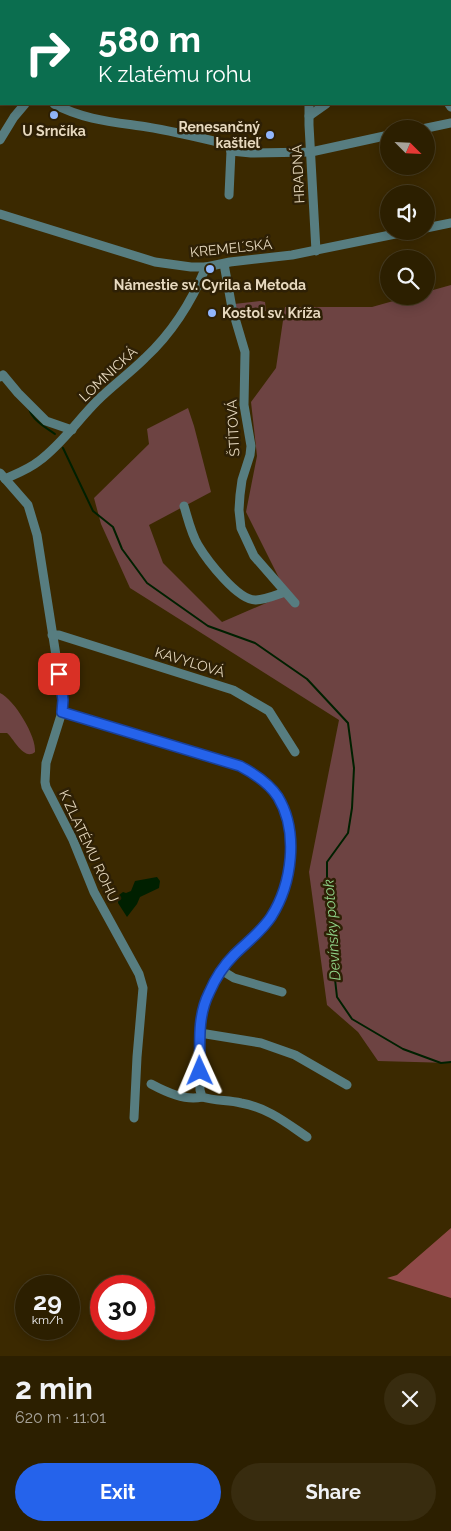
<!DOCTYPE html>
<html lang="en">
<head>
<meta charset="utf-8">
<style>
	body { margin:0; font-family:Raleway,sans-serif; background:#382c0f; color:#f1f3f6; height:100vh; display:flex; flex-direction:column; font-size:19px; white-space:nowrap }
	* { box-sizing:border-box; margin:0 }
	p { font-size:16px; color:#a6a299 }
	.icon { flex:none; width:28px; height:28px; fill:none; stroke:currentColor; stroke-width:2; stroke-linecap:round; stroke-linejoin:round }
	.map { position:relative; height:1356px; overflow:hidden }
	.panel { display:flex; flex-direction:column; background:#2c1f00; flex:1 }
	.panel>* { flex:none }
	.top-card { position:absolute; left:0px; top:0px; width:451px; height:105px; box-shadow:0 2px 12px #0003,0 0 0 1px #483d22; background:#0b6e4f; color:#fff; overflow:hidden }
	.needle { width:32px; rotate:114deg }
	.buttons { position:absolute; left:380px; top:120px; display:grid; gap:10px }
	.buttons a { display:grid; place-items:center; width:55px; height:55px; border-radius:50%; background:#2c1f00; box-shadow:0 2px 12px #0003,0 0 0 1px #483d22; font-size:25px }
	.speed { position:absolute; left:15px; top:1275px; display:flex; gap:10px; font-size:25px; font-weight:700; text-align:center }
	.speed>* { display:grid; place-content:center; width:65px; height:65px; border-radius:50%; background:#2c1f00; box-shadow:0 2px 12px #0003,0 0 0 1px #483d22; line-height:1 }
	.speed small { font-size:12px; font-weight:400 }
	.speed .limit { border:8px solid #d22; background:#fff; color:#111 }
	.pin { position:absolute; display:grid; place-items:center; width:42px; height:42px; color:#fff; margin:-21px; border-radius:10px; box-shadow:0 2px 8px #0006 }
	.me { position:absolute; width:55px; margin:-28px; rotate:359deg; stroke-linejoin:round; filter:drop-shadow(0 0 4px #0008) }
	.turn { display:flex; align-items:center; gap:18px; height:105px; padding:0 15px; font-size:22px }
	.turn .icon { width:65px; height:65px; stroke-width:2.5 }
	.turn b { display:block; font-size:35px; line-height:42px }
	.round { display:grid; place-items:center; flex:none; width:52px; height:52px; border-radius:26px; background:#382c0f }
	.headline { display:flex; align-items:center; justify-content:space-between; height:85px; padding:0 15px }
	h1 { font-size:30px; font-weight:700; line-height:38px }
	.button { display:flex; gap:10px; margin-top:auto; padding:10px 15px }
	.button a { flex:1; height:58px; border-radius:30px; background:#2563eb; color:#fff; font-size:20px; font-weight:700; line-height:58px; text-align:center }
	.button a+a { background:#382c0f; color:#f1f3f6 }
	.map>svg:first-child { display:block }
	.green { fill:#6d4342 }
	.forest { fill:#904a49 }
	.water { fill:#002000 }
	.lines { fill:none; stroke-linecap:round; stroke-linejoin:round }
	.stream { stroke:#002000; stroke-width:2 }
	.minor { stroke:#577d80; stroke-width:9 }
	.route-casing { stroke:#184099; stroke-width:12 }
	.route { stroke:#2563eb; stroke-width:9 }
	.poi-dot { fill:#92b7fd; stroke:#2e2005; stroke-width:2 }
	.labels { text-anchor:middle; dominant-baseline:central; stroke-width:5; stroke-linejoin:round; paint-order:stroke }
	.poi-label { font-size:14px; font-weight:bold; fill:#e7d9bf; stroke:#2e2005 }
	.street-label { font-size:14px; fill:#e7d9bf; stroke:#2e2005 }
	.water-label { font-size:15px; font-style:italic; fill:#90d489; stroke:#2e2005 }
</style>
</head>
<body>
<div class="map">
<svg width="451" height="1356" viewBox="0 0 451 1356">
	<rect width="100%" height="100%" fill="#3b2900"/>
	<g class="green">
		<polygon points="451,285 451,1063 378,1061 358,1032 327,1005 309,872 339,720 130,588 101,524 94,498 149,444 147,429 188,408 194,426 211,492 149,525 163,563 222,622 287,594 246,512 257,456 251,402 276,368 285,307 372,307 411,296 426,296 426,292"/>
		<polygon points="260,301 265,302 266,311 237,314 234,304"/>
		<path d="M 0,693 C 14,699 37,737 35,752 C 24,761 14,739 7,733 L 0,733 Z"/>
	</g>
	<g class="forest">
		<polygon points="0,0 42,0 1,1 0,97"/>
		<polygon points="451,1228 451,1298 387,1278 397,1275"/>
	</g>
	<polygon class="water" points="157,877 160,881 159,888 140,897 137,904 127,917 118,903 119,895 123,892 126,893 131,891 135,881"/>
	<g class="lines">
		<g class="stream">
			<path d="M 29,408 C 31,419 46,428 55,434"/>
			<polyline points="63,448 93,511 113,527 122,549 147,583 208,626 255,643 307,679 348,723 354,768 352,808 348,833 327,862 327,908 337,997 352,1019 403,1049 441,1063 451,1062"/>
		</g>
		<g class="minor">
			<polyline points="178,0 185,1"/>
			<polyline points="351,0 351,1"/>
			<polyline points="85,1 86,0"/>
			<polyline points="450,18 451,17"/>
			<path d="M 54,104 C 84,120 114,122 147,127 C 172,131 197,137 222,143 L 229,146 L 231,151"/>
			<polyline points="309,104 309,125 316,251"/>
			<polyline points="449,104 451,107"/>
			<polyline points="309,116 326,104"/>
			<polyline points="422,129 451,123"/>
			<polyline points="0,140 14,117 25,104"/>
			<polyline points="231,151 251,153 311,152 389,135"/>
			<polyline points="229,195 231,151"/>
			<polyline points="0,214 155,262 191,267 206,267 230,262 292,255 410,231"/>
			<polyline points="426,228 451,223"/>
			<polyline points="224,264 232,308 245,352 244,405 251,446 250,455 242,480 240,495 239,510 241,528 254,556 295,603"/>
			<polyline points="0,377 3,375 18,393 46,421 72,430"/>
			<polyline points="0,473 28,505 37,535 63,700 62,712 46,763 45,782 46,787 73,840 94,892 139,974 143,988 137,1057 134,1118"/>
			<path d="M 5,479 C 16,474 29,469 39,461 C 62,444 77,421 97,401 C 112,386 130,373 145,358 C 172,333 192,301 206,267"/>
			<path d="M 184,506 C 188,519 191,533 198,545 C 207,560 238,601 256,600 C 265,600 276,595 285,592"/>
			<polyline points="52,635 59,635 233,690 269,711 295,752"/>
			<path d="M 62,712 L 241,766 C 255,774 269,783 278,797 C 299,832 292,884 271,917 C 261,932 247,942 234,955 C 223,966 215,979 209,993 C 195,1023 200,1058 200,1090 L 202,1097 C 215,1101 228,1100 241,1103 C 268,1108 285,1122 307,1137"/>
			<polyline points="221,970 234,978 282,992"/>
			<polyline points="200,1033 261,1043 295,1055 347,1085"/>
			<path d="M 151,1084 C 166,1092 185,1101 202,1097"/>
		</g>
	</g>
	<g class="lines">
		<defs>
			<path id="route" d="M 59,674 L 63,700 L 62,712 L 240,766 C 255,774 269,783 278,797 C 299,832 292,884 271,917 C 261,932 247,942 234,955 C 223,966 215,979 209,993 C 197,1017 200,1044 200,1071"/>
		</defs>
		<use href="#route" class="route-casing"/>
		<use href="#route" class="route"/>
	</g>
	<g class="poi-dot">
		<circle cx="54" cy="115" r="5"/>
		<circle cx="270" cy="135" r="5"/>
		<circle cx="210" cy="269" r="5"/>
		<circle cx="212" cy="313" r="5"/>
	</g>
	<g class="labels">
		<g class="poi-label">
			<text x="260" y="127" text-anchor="end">Renesančný<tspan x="260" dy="16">kaštieľ</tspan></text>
			<text x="54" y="131">U Srnčíka</text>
			<text x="210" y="285">Námestie sv. Cyrila a Metoda</text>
			<text x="222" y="313" text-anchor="start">Kostol sv. Kríža</text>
		</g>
		<g class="street-label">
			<text transform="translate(298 174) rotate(-93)">HRADNÁ</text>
			<text transform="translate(231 248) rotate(-6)">KREMEĽSKÁ</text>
			<text transform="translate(108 374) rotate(-43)">LOMNICKÁ</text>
			<text transform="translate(233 428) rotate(-93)">ŠTÍTOVÁ</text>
			<text transform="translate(190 662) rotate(17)">KAVYĽOVÁ</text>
			<text transform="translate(89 846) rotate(65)">K ZLATÉMU ROHU</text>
		</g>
		<g class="water-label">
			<text transform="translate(332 930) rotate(-94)">Devínsky potok</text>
		</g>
	</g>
</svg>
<div class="buttons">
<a><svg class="needle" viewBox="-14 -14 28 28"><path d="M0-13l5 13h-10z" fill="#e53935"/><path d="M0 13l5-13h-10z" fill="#a6a299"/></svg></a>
<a><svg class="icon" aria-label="sound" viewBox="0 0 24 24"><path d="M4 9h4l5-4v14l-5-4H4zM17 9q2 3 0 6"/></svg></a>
<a><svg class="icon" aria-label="search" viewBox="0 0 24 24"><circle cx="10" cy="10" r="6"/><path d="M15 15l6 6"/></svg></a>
</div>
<div class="speed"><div>29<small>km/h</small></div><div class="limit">30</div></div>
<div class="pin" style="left:59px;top:674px;background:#d93025"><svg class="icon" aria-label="arrive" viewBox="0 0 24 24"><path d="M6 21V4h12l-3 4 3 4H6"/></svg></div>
<svg class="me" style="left:200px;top:1071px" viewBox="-20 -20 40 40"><path d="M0-17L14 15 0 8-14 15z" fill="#2563eb" stroke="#fff" stroke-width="4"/></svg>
<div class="top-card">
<div class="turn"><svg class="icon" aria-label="right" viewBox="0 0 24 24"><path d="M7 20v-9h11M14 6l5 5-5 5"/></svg><div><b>580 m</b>K zlatému rohu</div></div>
</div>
</div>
<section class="panel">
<div class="headline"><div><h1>2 min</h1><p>620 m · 11:01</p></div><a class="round"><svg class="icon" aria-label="close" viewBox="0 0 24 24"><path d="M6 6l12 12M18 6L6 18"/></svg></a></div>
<div class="button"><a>Exit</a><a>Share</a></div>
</section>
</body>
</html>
